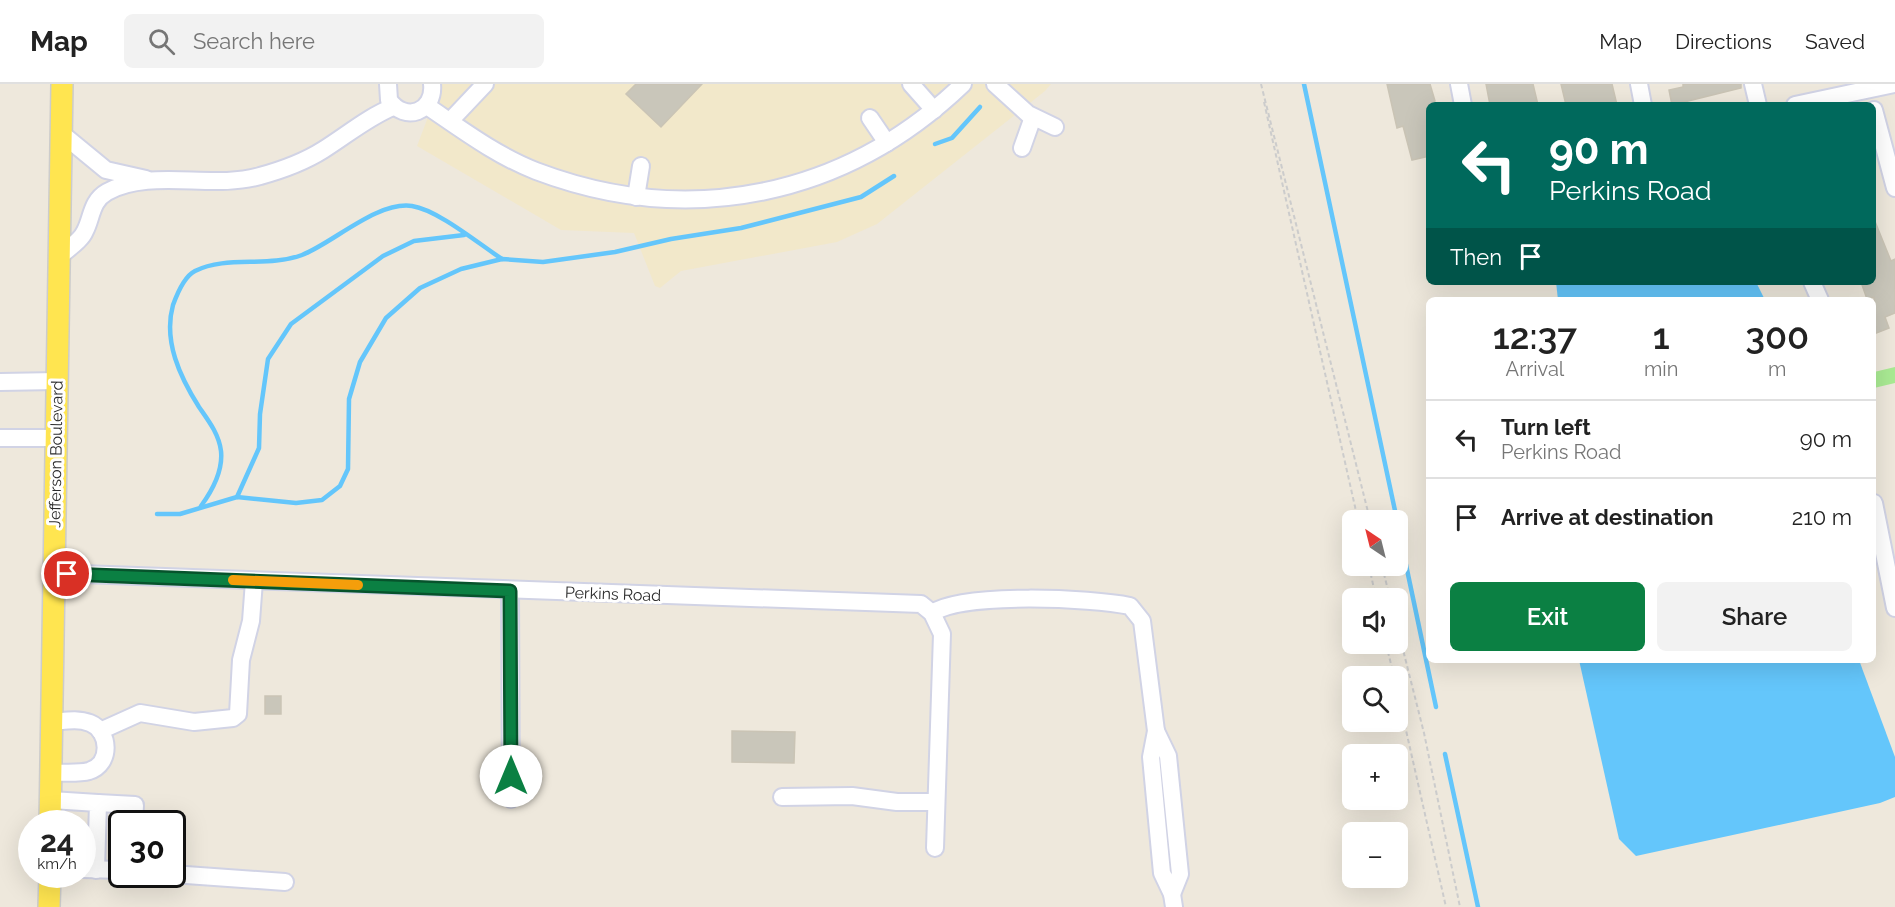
<!DOCTYPE html>
<html lang="en">
<head>
<meta charset="utf-8">
<style>
	body { margin:0; font-family:Raleway,sans-serif; background:#f2f2f2; color:#222; height:100vh; display:flex; flex-direction:column; font-size:22px; white-space:nowrap }
	* { box-sizing:border-box; margin:0 }
	p { font-size:20px; color:#767676 }
	.icon { flex:none; width:33px; height:33px; fill:none; stroke:currentColor; stroke-width:2; stroke-linecap:round; stroke-linejoin:round }
	.map { position:relative; flex:1; overflow:hidden }
	.details { position:absolute; left:1426px; top:213px; width:450px; height:366px; display:flex; flex-direction:column; background:#fff; border-radius:9px; box-shadow:0 6px 24px #0002 }
	.details>* { flex:none }
	.guide { position:absolute; left:1426px; top:18px; width:450px; height:183px; border-radius:9px; box-shadow:0 6px 24px #0002; background:#00695c; color:#fff; overflow:hidden }
	.needle { width:39px; rotate:325deg }
	.buttons { position:absolute; left:1342px; top:426px; display:grid; gap:12px }
	.buttons a { display:grid; place-items:center; width:66px; height:66px; border-radius:9px; background:#fff; box-shadow:0 6px 24px #0002; font-size:30px }
	.speed { position:absolute; left:18px; top:726px; display:flex; gap:12px; font-size:30px; font-weight:700; text-align:center }
	.speed>* { display:grid; place-content:center; width:78px; height:78px; border-radius:50%; background:#fff; box-shadow:0 6px 24px #0002; line-height:1 }
	.speed small { font-size:15px; font-weight:400 }
	.speed .limit { border:3px solid #111; border-radius:9px; background:#fff; color:#111 }
	.pin { position:absolute; display:grid; place-items:center; width:51px; height:51px; color:#fff; margin:-26px; border:3px solid #fff; border-radius:50%; box-shadow:0 2px 6px #0007 }
	.me { position:absolute; width:66px; margin:-33px; rotate:0deg; stroke-linejoin:round; filter:drop-shadow(0 0 4px #0008) }
	.turn { display:flex; align-items:center; gap:21px; height:126px; padding:0 24px; font-size:27px }
	.turn .icon { width:78px; height:78px; stroke-width:2.5 }
	.turn b { display:block; font-size:42px; line-height:51px }
	.then { display:flex; align-items:center; height:57px; padding:0 24px; background:#0003; gap:12px; font-size:22px }
	.eta { display:flex; justify-content:space-evenly; align-items:center; height:102px; text-align:center }
	.eta b { font-size:36px; font-weight:600; line-height:42px }
	.cta { display:flex; gap:12px; margin-top:auto; padding:12px 24px }
	.cta a { flex:1; height:69px; border-radius:9px; background:#0b8043; color:#fff; font-size:24px; font-weight:600; line-height:69px; text-align:center }
	.cta a+a { background:#f2f2f2; color:#222 }
	ul { padding:0; list-style:none }
	li { display:flex; align-items:center; gap:18px; height:78px; padding:0 24px; border-top:2px solid #e0e0e0 }
	li div { flex:1 }
	li b { display:block; font-size:22px }
	li em { font-style:normal }
	header { display:flex; align-items:center; gap:36px; box-sizing:border-box; height:84px; padding:0 30px; background:#fff; border-bottom:2px solid #e0e0e0 }
	header strong { font-size:28px }
	nav { display:flex; gap:33px; margin-inline-start:auto; font-size:21px }
	.search { width:420px; height:54px; background:#f2f2f2; display:flex; align-items:center; gap:15px; box-sizing:border-box; padding:0 21px; border-radius:9px; color:#767676; font-size:22px }
	.map>svg:first-child { display:block }
	.education { fill:#f2e8ca }
	.green { fill:#a9ea93 }
	.water { fill:#64c6fb }
	.lines { fill:none; stroke-linecap:round; stroke-linejoin:round }
	.stream { stroke:#64c6fb; stroke-width:4.5 }
	.building { fill:#c9c6ba; stroke:#cac4b5; stroke-width:1.5 }
	.minor-casing { stroke:#d1d3e5; stroke-width:20 }
	.major-casing { stroke:#ccc; stroke-width:24 }
	.path { stroke:#ccc; stroke-width:2; stroke-dasharray:4.5 3; stroke-linecap:butt }
	.minor { stroke:#fff; stroke-width:16 }
	.major { stroke:#ffe550; stroke-width:21 }
	.route-casing { stroke:#07532c; stroke-width:15 }
	.route { stroke:#0b8043; stroke-width:10 }
	.slow { stroke:#f59e0b; stroke-width:10 }
	.labels { text-anchor:middle; dominant-baseline:central; stroke-width:6; stroke-linejoin:round; paint-order:stroke }
	.street-label { font-size:16px; fill:#2b2b2b; stroke:#fff }
</style>
</head>
<body>
<header>
<strong>Map</strong>
<div class="search"><svg class="icon" aria-label="search" viewBox="0 0 24 24"><circle cx="10" cy="10" r="6"/><path d="M15 15l6 6"/></svg>Search here</div>
<nav><a>Map</a><a>Directions</a><a>Saved</a></nav>
</header>
<div class="map">
<svg width="1895" height="823" viewBox="0 0 1895 823">
	<rect width="100%" height="100%" fill="#eee8dc"/>
	<polygon class="education" points="427,0 1051,0 1045,7 877,140 837,158 681,187 660,204 655,202 634,149 561,146 417,62 436,12"/>
	<polygon class="green" points="1895,283 1895,299 1874,304 1874,288"/>
	<g class="water">
		<polygon points="1556,198 1756,198 1765,216 1558,216"/>
		<polygon points="1579,576 1859,576 1895,673 1895,713 1880,719 1636,772 1619,755"/>
	</g>
	<g class="lines">
		<g class="stream">
			<polyline points="1304,0 1397,436"/>
			<polyline points="935,60 952,54 980,23"/>
			<polyline points="237,413 259,364 260,330 268,275 291,240 383,172 414,157 464,151"/>
			<path d="M 201,422 C 212,407 223,386 221,367 C 219,350 208,336 199,323 C 180,293 163,257 173,221 C 177,210 185,192 195,187 C 227,171 267,184 302,171 C 333,159 377,117 412,122 C 438,126 479,160 502,175"/>
			<polyline points="157,430 180,430 237,413 296,419 322,416 340,402 348,385 349,315 360,278 386,234 420,204 461,185 502,175 543,178 615,168 671,155 741,144 861,113 894,92"/>
			<polyline points="1398,443 1436,623"/>
			<polyline points="1445,670 1478,823"/>
		</g>
	</g>
	<g class="building">
		<polygon points="636,0 702,0 661,43 626,10"/>
		<polygon points="1387,0 1430,0 1435,17 1430,21 1430,72 1412,76 1403,42 1397,44"/>
		<polygon points="1486,0 1533,0 1538,21 1490,21"/>
		<polygon points="1561,0 1612,0 1617,21 1566,21"/>
		<polygon points="1683,0 1741,0 1741,4 1672,21 1669,6 1683,3"/>
		<polygon points="1874,135 1891,177 1895,175 1895,229 1885,233 1889,244 1874,250 1874,213 1867,215 1861,198 1874,198"/>
		<rect x="265" y="612" width="16" height="18"/>
		<polygon points="732,647 795,648 794,679 732,678"/>
	</g>
	<g class="lines">
		<defs>
			<g id="minor">
				<path d="M 388,0 L 389,16 C 405,39 435,28 432,0"/>
				<polyline points="911,0 934,26"/>
				<polyline points="995,0 1028,30 1055,43"/>
				<polyline points="1459,0 1463,21"/>
				<polyline points="1639,0 1643,21"/>
				<polyline points="1753,0 1758,21"/>
				<polyline points="1795,21 1894,0"/>
				<path d="M 427,22 C 461,45 497,72 536,87 C 689,145 845,113 963,0"/>
				<polyline points="1874,26 1895,104"/>
				<polyline points="870,34 887,59"/>
				<polyline points="450,37 485,0"/>
				<polyline points="61,49 106,86 146,95"/>
				<polyline points="1022,64 1033,33"/>
				<polyline points="636,113 641,82"/>
				<path d="M 59,173 C 67,165 81,157 85,147 C 92,134 91,117 107,108 C 150,84 213,106 260,92 C 282,86 304,78 323,66 C 347,51 368,33 393,23"/>
				<polyline points="1812,198 1820,216"/>
				<polyline points="0,298 57,297"/>
				<polyline points="0,354 56,354"/>
				<polyline points="1874,419 1895,524"/>
				<polyline points="54,489 921,520 932,529 942,550 935,764"/>
				<polyline points="510,507 511,715"/>
				<path d="M 932,529 C 964,508 1091,514 1130,522 L 1142,537 L 1156,647 L 1151,673 L 1162,789 L 1172,810 L 1174,823"/>
				<polyline points="100,647 140,629 194,638 233,634 238,630 241,576 251,537 254,497"/>
				<polyline points="1156,647 1168,672 1180,790 1172,810"/>
				<path d="M 51,689 C 63,688 78,690 89,687 C 112,680 110,647 90,639 C 77,634 65,637 52,638"/>
				<polyline points="782,713 852,712 897,718 936,718"/>
				<polyline points="51,716 98,719 96,786"/>
				<polyline points="98,719 135,721 134,740"/>
				<polyline points="82,785 122,786"/>
				<polyline points="172,790 285,798"/>
			</g>
			<g id="major">
				<polyline points="50,740 62,0"/>
				<polyline points="49,823 50,790"/>
			</g>
		</defs>
		<use href="#minor" class="minor-casing"/>
		<use href="#major" class="major-casing"/>
		<g class="path">
			<polyline points="1261,0 1370,436"/>
			<polyline points="1264,18 1358,436"/>
			<polyline points="1369,482 1376,514"/>
			<polyline points="1382,482 1390,514"/>
			<polyline points="1398,546 1424,649 1460,823"/>
			<polyline points="1386,560 1394,592"/>
			<polyline points="1398,611 1446,823"/>
		</g>
		<use href="#minor" class="minor"/>
		<use href="#major" class="major"/>
	</g>
	<g class="lines">
		<defs>
			<polyline id="route" points="67,490 510,507 511,692"/>
		</defs>
		<use href="#route" class="route-casing"/>
		<use href="#route" class="route"/>
		<polyline class="slow" points="233,496 358,501"/>
	</g>
	<g class="labels">
		<g class="street-label">
			<text transform="translate(56 370) rotate(-89)">Jefferson Boulevard</text>
			<text transform="translate(613 510) rotate(2)">Perkins Road</text>
		</g>
	</g>
</svg>
<div class="buttons">
<a><svg class="needle" viewBox="-14 -14 28 28"><path d="M0-13l5 13h-10z" fill="#e53935"/><path d="M0 13l5-13h-10z" fill="#767676"/></svg></a>
<a><svg class="icon" aria-label="sound" viewBox="0 0 24 24"><path d="M4 9h4l5-4v14l-5-4H4zM17 9q2 3 0 6"/></svg></a>
<a><svg class="icon" aria-label="search" viewBox="0 0 24 24"><circle cx="10" cy="10" r="6"/><path d="M15 15l6 6"/></svg></a>
<a>+</a>
<a>−</a>
</div>
<div class="speed"><div>24<small>km/h</small></div><div class="limit">30</div></div>
<div class="pin" style="left:67px;top:490px;background:#d93025"><svg class="icon" aria-label="arrive" viewBox="0 0 24 24"><path d="M6 21V4h12l-3 4 3 4H6"/></svg></div>
<svg class="me" style="left:511px;top:692px" viewBox="-20 -20 40 40"><circle r="19" fill="#fff"/><path d="M0-13L10 11 0 6-10 11z" fill="#0b8043"/></svg>
<div class="guide">
<div class="turn"><svg class="icon" aria-label="left" viewBox="0 0 24 24"><path d="M17 20v-9H6M10 6l-5 5 5 5"/></svg><div><b>90 m</b>Perkins Road</div></div>
<div class="then">Then<svg class="icon" aria-label="arrive" viewBox="0 0 24 24"><path d="M6 21V4h12l-3 4 3 4H6"/></svg></div>
</div>
<section class="details">
<div class="eta">
<div><b>12:37</b><p>Arrival</p></div>
<div><b>1</b><p>min</p></div>
<div><b>300</b><p>m</p></div>
</div>
<ul>
<li><svg class="icon" aria-label="left" viewBox="0 0 24 24"><path d="M17 20v-9H6M10 6l-5 5 5 5"/></svg><div><b>Turn left</b><p>Perkins Road</p></div><em>90 m</em></li>
<li><svg class="icon" aria-label="arrive" viewBox="0 0 24 24"><path d="M6 21V4h12l-3 4 3 4H6"/></svg><div><b>Arrive at destination</b></div><em>210 m</em></li>
</ul>
<div class="cta"><a>Exit</a><a>Share</a></div>
</section>
</div>
</body>
</html>
